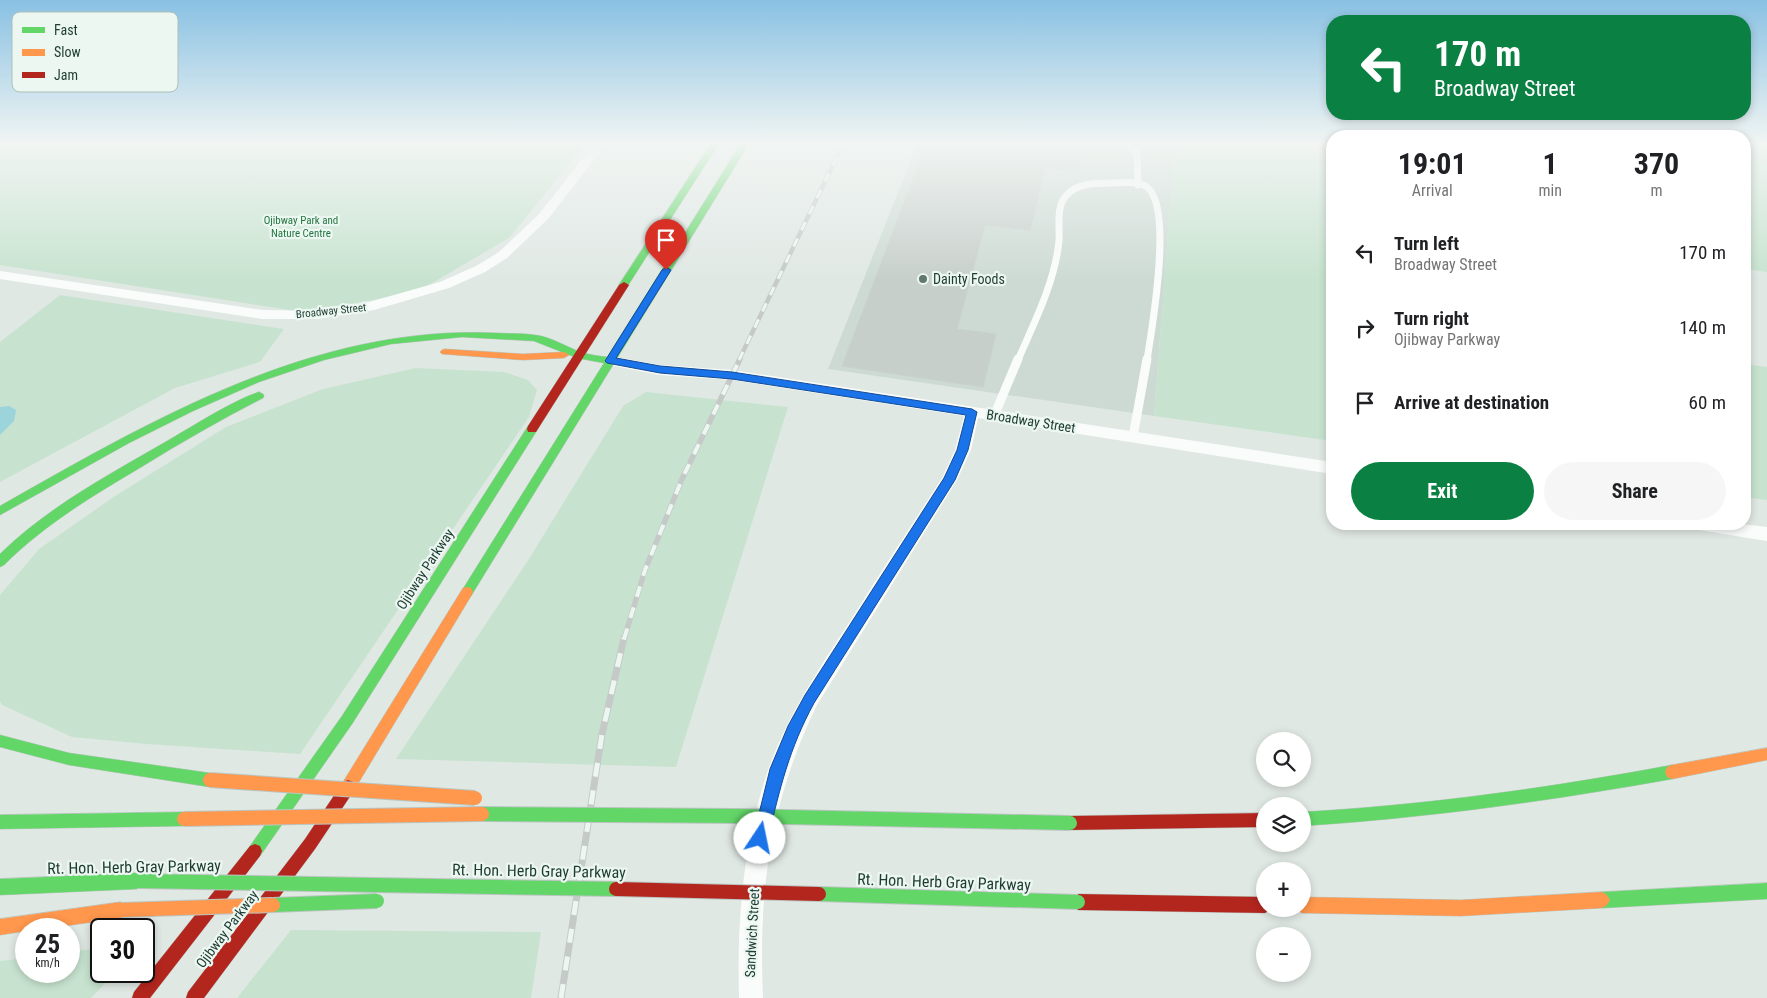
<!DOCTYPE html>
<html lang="en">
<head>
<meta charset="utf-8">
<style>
	body { margin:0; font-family:"Roboto Condensed",sans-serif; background:#f6f6f6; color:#202124; height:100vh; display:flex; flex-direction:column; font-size:19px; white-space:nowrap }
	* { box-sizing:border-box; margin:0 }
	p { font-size:16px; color:#757577 }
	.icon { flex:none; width:28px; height:28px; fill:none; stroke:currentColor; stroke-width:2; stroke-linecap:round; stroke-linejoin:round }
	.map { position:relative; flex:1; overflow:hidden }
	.drawer { position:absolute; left:1326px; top:130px; width:425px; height:400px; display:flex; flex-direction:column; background:#fff; border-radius:20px; box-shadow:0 2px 8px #0003 }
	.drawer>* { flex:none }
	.guide { position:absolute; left:1326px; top:15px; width:425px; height:105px; border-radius:20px; box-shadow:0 2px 8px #0003; background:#0b8043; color:#fff; overflow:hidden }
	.tools { position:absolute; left:1256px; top:732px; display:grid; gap:10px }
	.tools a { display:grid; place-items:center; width:55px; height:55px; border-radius:50%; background:#fff; box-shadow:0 2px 8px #0003; font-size:25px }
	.speed { position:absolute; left:15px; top:918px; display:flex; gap:10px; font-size:25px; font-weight:700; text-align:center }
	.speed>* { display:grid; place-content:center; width:65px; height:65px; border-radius:50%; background:#fff; box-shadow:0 2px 8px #0003; line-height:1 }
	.speed small { font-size:12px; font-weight:400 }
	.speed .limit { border:2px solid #111; border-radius:8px; background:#fff; color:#111 }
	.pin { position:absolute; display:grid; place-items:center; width:42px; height:42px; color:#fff; margin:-51px -21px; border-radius:50% 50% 50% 0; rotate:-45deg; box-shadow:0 0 5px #0007 }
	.pin .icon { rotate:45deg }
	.me { position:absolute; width:55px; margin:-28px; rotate:11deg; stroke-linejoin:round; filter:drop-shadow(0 0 4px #0008) }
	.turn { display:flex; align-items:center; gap:18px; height:105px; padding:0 25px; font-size:22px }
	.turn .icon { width:65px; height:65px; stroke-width:2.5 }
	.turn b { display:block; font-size:35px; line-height:42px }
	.eta { display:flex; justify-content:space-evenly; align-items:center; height:85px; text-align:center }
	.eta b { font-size:30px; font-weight:700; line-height:35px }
	.primary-button { display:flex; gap:10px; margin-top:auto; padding:10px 25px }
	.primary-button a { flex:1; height:58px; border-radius:30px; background:#0b8043; color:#fff; font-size:20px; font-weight:700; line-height:58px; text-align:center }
	.primary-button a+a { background:#f6f6f6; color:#202124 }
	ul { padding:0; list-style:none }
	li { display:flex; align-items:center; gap:15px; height:75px; padding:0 25px }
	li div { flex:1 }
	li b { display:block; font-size:19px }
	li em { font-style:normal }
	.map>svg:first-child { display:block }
	.built { fill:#cddad4 }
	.green { fill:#c7e3cf }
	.water { fill:#9bd4db }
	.building { fill:#c7cfcb; stroke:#c9d1cd }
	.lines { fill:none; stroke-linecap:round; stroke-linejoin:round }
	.fast-casing { stroke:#b9c5bf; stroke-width:1 }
	.slow-casing { stroke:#b9c5bf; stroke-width:1 }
	.jam-casing { stroke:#b9c5bf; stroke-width:1 }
	.lane-far1 { stroke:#fafcfb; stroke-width:7 }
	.lane { stroke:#fafcfb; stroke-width:9 }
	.street { fill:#fafcfb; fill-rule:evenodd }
	.fast { fill:#63d668; fill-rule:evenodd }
	.slow { fill:#ff974d; fill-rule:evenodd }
	.jam { fill:#b3261e; fill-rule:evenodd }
	.rail-far2-casing { stroke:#c5cac8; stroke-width:4.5 }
	.rail-far1-casing { stroke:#c5cac8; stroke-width:5.5 }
	.rail-casing { stroke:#c5cac8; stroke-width:7 }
	.rail-far2 { stroke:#edf7f2; stroke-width:3; stroke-dasharray:9; stroke-linecap:butt }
	.rail-far1 { stroke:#edf7f2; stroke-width:4; stroke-dasharray:11; stroke-linecap:butt }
	.rail { stroke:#edf7f2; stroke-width:5; stroke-dasharray:14; stroke-linecap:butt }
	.fast-bridge-casing { stroke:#bac5c1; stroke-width:16; stroke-linecap:butt }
	.slow-bridge-casing { stroke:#bac5c1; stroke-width:16; stroke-linecap:butt }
	.jam-bridge-casing { stroke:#bac5c1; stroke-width:16; stroke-linecap:butt }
	.fast-bridge { stroke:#63d668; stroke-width:14 }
	.slow-bridge { stroke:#ff974d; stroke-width:14 }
	.jam-bridge { stroke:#b3261e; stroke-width:14 }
	.route { fill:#1a73e8; stroke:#114b97 }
	.poi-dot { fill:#617870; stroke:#edf7f2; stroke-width:2 }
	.labels { text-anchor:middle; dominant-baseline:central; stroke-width:4.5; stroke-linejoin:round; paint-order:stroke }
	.far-park-label { font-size:11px; fill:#237741; stroke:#edf7f2 }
	.far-street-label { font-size:11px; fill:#1d3c32; stroke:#edf7f2 }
	.poi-label { font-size:14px; fill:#1d3c32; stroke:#edf7f2; text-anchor:start }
	.street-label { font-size:14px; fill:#1d3c32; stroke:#edf7f2 }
	.near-street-label { font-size:16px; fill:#1d3c32; stroke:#edf7f2 }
	.key { fill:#edf7f2; stroke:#afbfb8; stroke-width:1 }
	.key-label { font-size:14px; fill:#1d3c32 }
</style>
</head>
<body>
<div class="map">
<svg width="1767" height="998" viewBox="0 0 1767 998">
	<rect width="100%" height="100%" fill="#e0e8e4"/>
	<polygon class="built" points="918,142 1175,142 1154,416 828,369"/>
	<g class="green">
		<polygon points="0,142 587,142 509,238 415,293 302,312 0,265"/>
		<polygon points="1175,142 1332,142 1332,441 1154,416"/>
		<polygon points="1745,142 1767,142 1767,272 1745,269"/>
		<polygon points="60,295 284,329 260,362 175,388 0,482 0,342"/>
		<polygon points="1745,364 1767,367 1767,500 1751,498 1745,485"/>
		<polygon points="416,368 504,372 528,380 537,390 529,417 300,754 146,744 72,737 2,705 0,701 0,595 39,549 115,496 226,427 323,389"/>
		<polygon points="646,392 788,407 676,767 396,759 527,562 623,406"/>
		<polygon points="291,930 541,932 531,998 237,998"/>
		<polygon points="101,948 101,971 117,971 91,998 0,998 0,961 26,958 26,971 69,971 69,952"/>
	</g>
	<polygon class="water" points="9,406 16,410 14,421 0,435 0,407"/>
	<polygon class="building" points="927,142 1083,143 1078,171 1045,168 1030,230 985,225 957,329 996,334 983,387 842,366"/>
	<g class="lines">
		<defs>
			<g id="fast">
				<polygon points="712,142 720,142 627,287 621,287 619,285"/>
				<path d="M 742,142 L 750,142 L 471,596 L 467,597 L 463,596 L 461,592 L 604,363 L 577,358 L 534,341 L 462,337 L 391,344 L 324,360 L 259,382 L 193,411 L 129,443 L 0,515 L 0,506 C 153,419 316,324 497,333 C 510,334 523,333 535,335 C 552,337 566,347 581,352 C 590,355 599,356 607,357 Z"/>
				<path d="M 259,392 L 263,394 L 264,396 L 263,398 C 222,419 182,442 143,466 C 94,495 45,524 4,565 L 0,567 L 0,554 C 50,505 114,472 174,437 C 198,423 234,400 259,392 Z"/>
				<polygon points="532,425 537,429 536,432 352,724 260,856 255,858 250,856 248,851 250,846 342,716 528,426"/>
				<polygon points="0,735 69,753 210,773 215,775 217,780 215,785 210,787 69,765 0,747"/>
				<path d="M 1672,765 L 1677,767 L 1679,772 L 1677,777 L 1672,779 C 1549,801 1427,818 1302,826 L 1302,812 C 1427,805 1549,788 1672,765 Z"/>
				<polygon points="184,812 189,814 191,819 189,824 184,826 0,829 0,815"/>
				<polygon points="137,873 142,876 145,881 142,886 137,889 0,895 0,879"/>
				<polygon points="1767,883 1767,899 1602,908 1597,905 1594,900 1597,895 1602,892"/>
			</g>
			<g id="slow">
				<polygon points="445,349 523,354 564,352 569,355 564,358 523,360 442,354 440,352 442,350"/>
				<polygon points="467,587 471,588 473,592 471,596 353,792 348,794 343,792 341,787 343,782 463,588"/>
				<polygon points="1767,748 1767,760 1672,779 1667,777 1665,772 1667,767 1672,765"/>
				<polygon points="1602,892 1607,895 1610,900 1607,905 1602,908 1461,916 1302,913 1296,909 1302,909 1302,897 1461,900"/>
				<polygon points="121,902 126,905 129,910 126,915 121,918 43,929 26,929 26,931 0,935 0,919"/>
			</g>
			<g id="jam">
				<polygon points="624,282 629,285 536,432 528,432 527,429 528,426 619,285"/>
				<polygon points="348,780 353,782 355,787 353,792 315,849 204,998 186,998 188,992 305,839 343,782"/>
				<polygon points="1265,813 1265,827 1070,830 1065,828 1063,823 1065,818 1070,816"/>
				<polygon points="255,844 260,846 262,851 260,856 150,998 132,998 134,992 250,846"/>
				<polygon points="1078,894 1265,897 1265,909 1271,909 1265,913 1078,910 1073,907 1070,902 1073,897"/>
			</g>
		</defs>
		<use href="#fast" class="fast-casing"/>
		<use href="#slow" class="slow-casing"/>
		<use href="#jam" class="jam-casing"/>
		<g class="lane-far1">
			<polyline points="1126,142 1137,153 1138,185"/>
			<path d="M 1018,360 C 1034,323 1055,282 1059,241 C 1060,228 1056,208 1065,197 C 1075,183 1095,183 1111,183 C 1122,183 1139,180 1148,188 C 1173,210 1152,328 1147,360"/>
		</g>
		<g class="lane">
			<polyline points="994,416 1018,359"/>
			<polyline points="1133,437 1147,359"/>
		</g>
		<g class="street">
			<polygon points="596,142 608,142 548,219 507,258 485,272 449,288 374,310 318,319 263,319 0,279 0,271 263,310 318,311 362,304 440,282 476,266 499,252 539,214"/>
			<path d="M 610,356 L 660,365 L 732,370 L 1332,462 L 1332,474 L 978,418 L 971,450 L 957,480 L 817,705 C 770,801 758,893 763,998 L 739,998 C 737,920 743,844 768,770 C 787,716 819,669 850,621 C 880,573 911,526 942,478 L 955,450 L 964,416 L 732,380 L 660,375 L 605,364 L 603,361 Z"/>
			<polygon points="1691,524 1741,524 1767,527 1767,541 1699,530 1693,529"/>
		</g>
		<use href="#fast" class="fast"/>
		<use href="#slow" class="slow"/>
		<use href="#jam" class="jam"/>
		<defs>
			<polyline id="rail-far2" points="739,360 844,142"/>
			<polyline id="rail-far1" points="624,639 645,570 682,479 740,359"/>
			<polyline id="rail" points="561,998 602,734 624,638"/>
		</defs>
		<use href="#rail-far2" class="rail-far2-casing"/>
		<use href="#rail-far1" class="rail-far1-casing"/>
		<use href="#rail" class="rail-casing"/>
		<use href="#rail-far2" class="rail-far2"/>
		<use href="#rail-far1" class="rail-far1"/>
		<use href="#rail" class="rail"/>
		<defs>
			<g id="fast-bridge">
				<polyline points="482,814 738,816 1070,823"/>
				<polyline points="137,881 616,889"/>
				<polyline points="819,894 1078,902"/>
				<polyline points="273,905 377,901"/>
			</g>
			<g id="slow-bridge">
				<polyline points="210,780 475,798"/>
				<polyline points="184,819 482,814"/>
				<polyline points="121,910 273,905"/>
			</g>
			<polyline id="jam-bridge" points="616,889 819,894"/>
		</defs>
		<use href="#fast-bridge" class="fast-bridge-casing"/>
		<use href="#slow-bridge" class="slow-bridge-casing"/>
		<use href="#jam-bridge" class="jam-bridge-casing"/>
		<use href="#fast-bridge" class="fast-bridge"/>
		<use href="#slow-bridge" class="slow-bridge"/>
		<use href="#jam-bridge" class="jam-bridge"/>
	</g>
	<linearGradient id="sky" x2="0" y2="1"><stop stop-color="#89c1e3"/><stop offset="0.51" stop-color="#f1f5f3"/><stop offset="1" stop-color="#f1f5f3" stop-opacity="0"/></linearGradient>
	<rect width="1767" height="281" fill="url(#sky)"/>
	<path class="route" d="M 666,267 L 671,270 L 616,358 L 660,366 L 732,372 L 972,409 L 977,412 L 968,450 L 955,480 L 814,703 C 789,749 780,788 768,838 L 766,844 L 760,846 L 755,844 L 753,838 L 770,769 L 788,726 L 805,695 L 944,478 L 957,450 L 966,415 L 732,379 L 660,373 L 607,363 L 605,361 L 662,270 Z"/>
	<circle class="poi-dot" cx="923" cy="279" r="5"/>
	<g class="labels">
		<g class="far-park-label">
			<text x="301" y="220">Ojibway Park and<tspan x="301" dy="13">Nature Centre</tspan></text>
		</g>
		<g class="far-street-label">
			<text transform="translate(331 311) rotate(-6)">Broadway Street</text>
		</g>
		<g class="poi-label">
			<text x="933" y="279">Dainty Foods</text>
		</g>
		<g class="street-label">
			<text transform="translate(1031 421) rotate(9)">Broadway Street</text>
			<text transform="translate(425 569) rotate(-57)">Ojibway Parkway</text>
			<text transform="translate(227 929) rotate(-53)">Ojibway Parkway</text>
			<text transform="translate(752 933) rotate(-87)">Sandwich Street</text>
		</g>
		<g class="near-street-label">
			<text transform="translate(134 867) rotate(-1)">Rt. Hon. Herb Gray Parkway</text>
			<text transform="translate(539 871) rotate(1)">Rt. Hon. Herb Gray Parkway</text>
			<text transform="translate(944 882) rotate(2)">Rt. Hon. Herb Gray Parkway</text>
		</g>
	</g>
	<rect x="12" y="12" width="166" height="80" rx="8" class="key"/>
	<rect x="22" y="27" width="23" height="6" fill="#63d668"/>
	<rect x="22" y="49" width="23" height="7" fill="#ff974d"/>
	<rect x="22" y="72" width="23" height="6" fill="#b3261e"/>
	<g class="key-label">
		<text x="54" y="35">Fast</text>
		<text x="54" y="57">Slow</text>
		<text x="54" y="80">Jam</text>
	</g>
</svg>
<div class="tools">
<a><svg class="icon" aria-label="search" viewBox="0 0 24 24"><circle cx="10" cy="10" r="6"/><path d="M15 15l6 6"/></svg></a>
<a><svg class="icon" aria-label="layers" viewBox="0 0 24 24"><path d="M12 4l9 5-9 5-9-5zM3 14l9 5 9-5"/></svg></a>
<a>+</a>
<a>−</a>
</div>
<div class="speed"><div>25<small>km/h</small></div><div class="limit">30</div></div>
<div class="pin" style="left:666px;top:270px;background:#d93025"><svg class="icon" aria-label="arrive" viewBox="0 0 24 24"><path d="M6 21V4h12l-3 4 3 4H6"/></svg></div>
<svg class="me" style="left:760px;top:838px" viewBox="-20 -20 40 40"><circle r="19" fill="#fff"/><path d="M0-13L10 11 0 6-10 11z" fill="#1a73e8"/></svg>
<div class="guide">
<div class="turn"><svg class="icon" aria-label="left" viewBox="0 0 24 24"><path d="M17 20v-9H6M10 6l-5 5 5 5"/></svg><div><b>170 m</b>Broadway Street</div></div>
</div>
<section class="drawer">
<div class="eta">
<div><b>19:01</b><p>Arrival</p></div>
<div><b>1</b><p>min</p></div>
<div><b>370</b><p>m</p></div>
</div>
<ul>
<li><svg class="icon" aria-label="left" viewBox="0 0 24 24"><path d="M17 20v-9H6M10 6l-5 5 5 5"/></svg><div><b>Turn left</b><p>Broadway Street</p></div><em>170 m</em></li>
<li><svg class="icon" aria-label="right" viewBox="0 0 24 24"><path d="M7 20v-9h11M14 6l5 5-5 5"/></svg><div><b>Turn right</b><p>Ojibway Parkway</p></div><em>140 m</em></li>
<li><svg class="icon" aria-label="arrive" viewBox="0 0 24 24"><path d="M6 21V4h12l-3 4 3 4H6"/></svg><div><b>Arrive at destination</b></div><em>60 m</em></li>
</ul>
<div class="primary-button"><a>Exit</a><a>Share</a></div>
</section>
</div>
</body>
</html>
